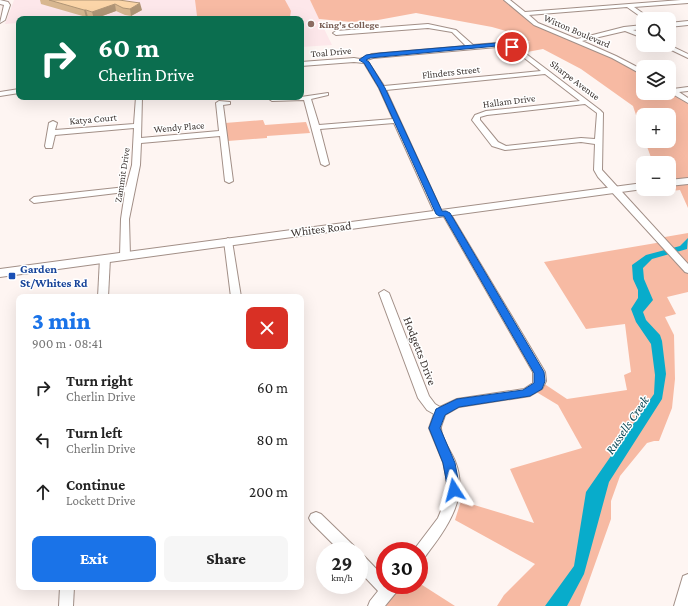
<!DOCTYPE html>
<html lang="en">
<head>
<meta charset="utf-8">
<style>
	body { margin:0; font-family:"Crimson Pro",serif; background:#f6f6f6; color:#222; height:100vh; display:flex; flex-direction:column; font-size:15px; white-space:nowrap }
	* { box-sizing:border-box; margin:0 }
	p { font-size:13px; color:#767676 }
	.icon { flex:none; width:22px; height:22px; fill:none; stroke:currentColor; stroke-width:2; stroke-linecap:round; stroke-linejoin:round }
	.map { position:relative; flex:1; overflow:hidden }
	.side { position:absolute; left:16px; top:294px; width:288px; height:296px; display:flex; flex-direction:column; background:#fff; border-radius:8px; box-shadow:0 4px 16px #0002 }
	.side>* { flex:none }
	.top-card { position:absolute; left:16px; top:16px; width:288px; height:84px; border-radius:8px; box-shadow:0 4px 16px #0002; background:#0b6e4f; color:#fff; overflow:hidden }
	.tools { position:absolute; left:636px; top:12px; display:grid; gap:8px }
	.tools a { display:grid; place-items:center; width:40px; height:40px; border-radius:8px; background:#fff; box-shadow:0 4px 16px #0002; font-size:20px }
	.speed { position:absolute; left:316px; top:542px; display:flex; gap:8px; font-size:20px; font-weight:700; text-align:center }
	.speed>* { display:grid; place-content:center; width:52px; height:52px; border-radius:50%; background:#fff; box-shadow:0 4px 16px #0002; line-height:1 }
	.speed small { font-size:10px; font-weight:400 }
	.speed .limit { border:6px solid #d22; background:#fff; color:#111 }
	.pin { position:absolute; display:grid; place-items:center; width:34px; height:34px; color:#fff; margin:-17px; border:2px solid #fff; border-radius:50%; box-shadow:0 1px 4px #0007 }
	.me { position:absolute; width:44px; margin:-22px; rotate:351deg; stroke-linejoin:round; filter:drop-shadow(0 0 3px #0008) }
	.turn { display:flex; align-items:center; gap:14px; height:84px; padding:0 16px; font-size:18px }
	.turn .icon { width:52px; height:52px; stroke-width:2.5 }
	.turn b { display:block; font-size:28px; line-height:34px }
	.round { display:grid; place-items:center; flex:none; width:42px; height:42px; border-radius:8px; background:#f6f6f6 }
	.head { display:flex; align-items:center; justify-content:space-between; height:68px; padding:0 16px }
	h1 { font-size:24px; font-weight:800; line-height:30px; color:#1a73e8 }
	.primary-button { display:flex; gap:8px; margin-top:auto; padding:8px 16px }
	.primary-button a { flex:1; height:46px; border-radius:8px; background:#1a73e8; color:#fff; font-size:16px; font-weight:800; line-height:46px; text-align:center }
	.primary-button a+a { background:#f6f6f6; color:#222 }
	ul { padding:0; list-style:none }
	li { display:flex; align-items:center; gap:12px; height:52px; padding:0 16px }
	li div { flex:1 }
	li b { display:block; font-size:15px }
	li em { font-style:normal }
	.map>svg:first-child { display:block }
	.education { fill:#fde7ea }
	.green { fill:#f7baa3 }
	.water { fill:#08accb }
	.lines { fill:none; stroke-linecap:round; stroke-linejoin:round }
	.street-casing { stroke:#a28f87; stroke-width:2 }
	.secondary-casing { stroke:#a28f87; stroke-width:2 }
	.street { fill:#fff; fill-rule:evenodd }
	.secondary { fill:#fff; fill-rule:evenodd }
	.wall { fill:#d8b790 }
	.shaded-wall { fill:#b09576 }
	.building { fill:#fbd5a8; stroke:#b09576 }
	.route { fill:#1a73e8; stroke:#114b97 }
	.education-dot { fill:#8d6e63; stroke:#fff; stroke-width:1.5 }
	.transit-dot { fill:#1a4fb4; stroke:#fff; stroke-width:1.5 }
	.labels { text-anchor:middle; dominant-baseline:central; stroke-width:3; stroke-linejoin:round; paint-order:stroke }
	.far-education-label { font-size:10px; font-weight:bold; fill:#785e54; stroke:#fff; text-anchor:start }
	.far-street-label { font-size:10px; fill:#3c3431; stroke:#fff }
	.street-label { font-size:12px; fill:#3c3431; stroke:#fff }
	.transit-label { font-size:12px; font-weight:bold; fill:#164399; stroke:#fff; text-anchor:start }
	.water-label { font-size:13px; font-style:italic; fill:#0b4754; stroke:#fff }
</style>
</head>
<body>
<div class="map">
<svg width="688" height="606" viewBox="0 0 688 606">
	<rect width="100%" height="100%" fill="#fef5f2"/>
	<polygon class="education" points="14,0 310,0 332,45 301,47 301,19 19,19 19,23 5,24"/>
	<g class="green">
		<polygon points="195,0 285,0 291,11 290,17 287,19 199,19 197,16"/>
		<polygon points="310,0 507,0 534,23 609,57 643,75 643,93 669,93 669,91 688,103 688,208 680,190 663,192 662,189 669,189 669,163 653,163 645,141 669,141 669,115 643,115 643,136 633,106 581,69 543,49 522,53 508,46 530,42 506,31 492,27 416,13 378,20 351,22 319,19"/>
		<polygon points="263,120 265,125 306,122 310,133 267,136 267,138 228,141 225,123"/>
		<polygon points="688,233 688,292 667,297 676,314 665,317 674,335 675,379 672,408 659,441 654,441 647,443 620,476 611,501 611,519 580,606 497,606 504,595 535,564 455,520 461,501 534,523 510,469 582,448 558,405 533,390 540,381 567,399 627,390 624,375 631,372 625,324 586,329 544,262 662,242 659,238"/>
		<polygon points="419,583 455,606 387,606 381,600 393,585 419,585"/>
	</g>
	<polygon class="water" points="688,238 687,249 652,259 643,268 644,279 653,300 643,312 646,320 660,335 662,341 666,374 662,399 609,482 584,574 567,606 545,606 574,566 586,492 654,394 655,375 651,344 636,322 631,309 638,298 638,290 633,279 632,265 646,255 680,246"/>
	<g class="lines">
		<defs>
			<g id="street">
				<polygon points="0,0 8,2 10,5 5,20 0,23 4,5 0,4"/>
				<polygon points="504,0 510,0 525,12 681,0 688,0 688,3 634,7 651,19 644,19 627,7 529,15 538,23 577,39 624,27 643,25 643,29 633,30 643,34 643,38 625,31 582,41 616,56 643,70 643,75 612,58 534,25"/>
				<polygon points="688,21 688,25 669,27 669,23"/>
				<path d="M 428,24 L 456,30 L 473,45 L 497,43 L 517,47 L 600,110 L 603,113 L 602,170 L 688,264 L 688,273 L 685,272 L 598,177 L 594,170 L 595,144 L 581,142 L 505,150 L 492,146 L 472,120 L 475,115 L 486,111 L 580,101 L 545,74 L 386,90 L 442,212 L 446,210 L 450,213 L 545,372 L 546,381 L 542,389 L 530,396 L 459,407 L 445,415 C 444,419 442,423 441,427 C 440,437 451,451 455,461 C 470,498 446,529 424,558 L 419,559 L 419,551 L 413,551 L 438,518 L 445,501 L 447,489 L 446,476 L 443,462 L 429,428 L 434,414 L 427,410 L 418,398 L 379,293 L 384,290 L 389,293 L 429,396 L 435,404 L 440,407 L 457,399 L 524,389 L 533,383 L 533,372 L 443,215 L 439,217 L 435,214 L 394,123 L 320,129 L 329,164 L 325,166 L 321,164 L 304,100 L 272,101 L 269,99 L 272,97 L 301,97 L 328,93 L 328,95 L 311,99 L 319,125 L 393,119 L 379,88 L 364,63 L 354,62 L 301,66 L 301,62 L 354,58 L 360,59 L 372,54 L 466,46 L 452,32 L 428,28 L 336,35 L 333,33 L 336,31 ZM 497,47 L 513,49 L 541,71 L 384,86 L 367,60 L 373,58 ZM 585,104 L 597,113 L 595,139 L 581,138 L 506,146 L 498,142 L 480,120 L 480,117 L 487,115 Z"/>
				<polygon points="661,45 669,45 688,54 688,58"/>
				<polygon points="669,87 673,89 688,87 688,91 679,92 688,98 688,103 669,92"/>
				<polygon points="19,89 19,93 0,96 0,92"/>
				<polygon points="136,97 142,97 141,138 219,131 216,103 219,101 230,102 230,104 223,105 233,181 229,183 225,181 220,136 141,143 140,165 129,219 130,256 125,259 120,256 121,219 125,192 34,203 30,200 34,197 126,187 132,165 134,128 55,135 52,148 46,148 45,146 49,123 53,121 57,123 55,130 134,124"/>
				<polygon points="228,238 232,241 241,297 231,297 224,241"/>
				<polygon points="105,255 110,258 108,297 98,297 100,258"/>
				<polygon points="316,512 321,514 354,546 356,551 340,551 311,522 309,518 311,514"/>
				<polygon points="359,554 364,556 385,578 385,585 400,585 398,590 385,606 368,606 370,601 378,591 359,571"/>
				<polygon points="688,574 688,606 674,606 683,576"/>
				<polygon points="60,587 74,587 73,606 59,606"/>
			</g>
			<g id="secondary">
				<polygon points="688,178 688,184 669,186 669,180"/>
				<polygon points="643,183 643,189 645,189 643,189 0,277 0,269"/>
			</g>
		</defs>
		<use href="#street" class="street-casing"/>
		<use href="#secondary" class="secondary-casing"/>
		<use href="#street" class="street"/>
		<use href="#secondary" class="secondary"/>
	</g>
	<polygon class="wall" points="40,0 119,0 142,10 131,16 125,15 116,11 94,19 88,17 86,17 41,4"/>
	<g class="shaded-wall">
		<polygon points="140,3 142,10 131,16 130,9"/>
		<polygon points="115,4 116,11 94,19 92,12"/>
		<polygon points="84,10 86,10 88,17 86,17"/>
	</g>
	<polygon class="building" points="49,0 119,0 140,3 130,9 123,8 115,4 92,12 86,10 84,10"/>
	<polygon class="route" points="497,43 515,47 512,49 497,46 380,57 370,58 366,60 369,62 385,88 442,211 446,211 450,213 544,372 545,381 542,389 530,396 459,407 445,415 440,428 455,463 460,490 458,494 454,495 449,494 448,490 443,463 429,428 436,409 457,399 523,390 534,383 534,373 444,216 439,216 436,214 379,88 364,63 359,60 366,55 380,53"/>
	<circle class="education-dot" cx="311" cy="24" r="4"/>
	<rect class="transit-dot" x="8" y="272" width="8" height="8" rx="2"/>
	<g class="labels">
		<g class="far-education-label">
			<text x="319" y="24">King's College</text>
		</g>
		<g class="far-street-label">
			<text transform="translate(577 31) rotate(23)">Witton Boulevard</text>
			<text transform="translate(331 52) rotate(-5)">Toal Drive</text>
			<text transform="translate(451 72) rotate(-6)">Flinders Street</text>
			<text transform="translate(575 80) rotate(37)">Sharpe Avenue</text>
			<text transform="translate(509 101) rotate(-7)">Hallam Drive</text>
			<text transform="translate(93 119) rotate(-5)">Katya Court</text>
			<text transform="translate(179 127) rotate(-5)">Wendy Place</text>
			<text transform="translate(122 175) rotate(-81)">Zammit Drive</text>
		</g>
		<g class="street-label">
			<text transform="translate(321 229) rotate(-7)">Whites Road</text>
			<text transform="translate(420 351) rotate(69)">Hodgetts Drive</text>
		</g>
		<g class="transit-label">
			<text x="20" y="269">Garden<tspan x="20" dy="14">St/Whites Rd</tspan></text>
		</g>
		<g class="water-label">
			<text transform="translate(627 425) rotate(-56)">Russells Creek</text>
		</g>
	</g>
</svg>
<div class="tools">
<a><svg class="icon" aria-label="search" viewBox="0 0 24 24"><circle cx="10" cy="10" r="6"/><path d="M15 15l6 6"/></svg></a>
<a><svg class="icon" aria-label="layers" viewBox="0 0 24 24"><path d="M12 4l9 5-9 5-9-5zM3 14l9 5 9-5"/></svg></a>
<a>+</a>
<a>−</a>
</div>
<div class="speed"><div>29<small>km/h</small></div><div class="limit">30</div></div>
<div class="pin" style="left:512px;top:47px;background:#d93025"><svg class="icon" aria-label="arrive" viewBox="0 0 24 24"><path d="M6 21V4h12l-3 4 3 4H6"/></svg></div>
<svg class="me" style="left:454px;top:490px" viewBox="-20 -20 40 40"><path d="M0-17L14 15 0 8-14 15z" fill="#1a73e8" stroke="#fff" stroke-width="4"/></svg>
<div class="top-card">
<div class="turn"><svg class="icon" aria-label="right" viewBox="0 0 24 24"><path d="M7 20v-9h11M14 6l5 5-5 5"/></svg><div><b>60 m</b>Cherlin Drive</div></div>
</div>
<section class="side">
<div class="head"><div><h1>3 min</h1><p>900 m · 08:41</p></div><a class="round" style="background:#d93025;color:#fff"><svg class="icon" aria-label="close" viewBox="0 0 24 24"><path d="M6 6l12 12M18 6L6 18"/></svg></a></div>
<ul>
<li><svg class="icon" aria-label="right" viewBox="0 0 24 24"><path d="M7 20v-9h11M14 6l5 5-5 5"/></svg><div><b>Turn right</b><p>Cherlin Drive</p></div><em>60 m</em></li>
<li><svg class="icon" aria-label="left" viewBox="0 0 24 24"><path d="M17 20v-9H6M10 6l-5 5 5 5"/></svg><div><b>Turn left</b><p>Cherlin Drive</p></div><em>80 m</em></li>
<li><svg class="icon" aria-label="ahead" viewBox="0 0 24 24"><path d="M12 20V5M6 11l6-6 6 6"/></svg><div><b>Continue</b><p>Lockett Drive</p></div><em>200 m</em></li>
</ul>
<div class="primary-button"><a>Exit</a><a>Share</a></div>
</section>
</div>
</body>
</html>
